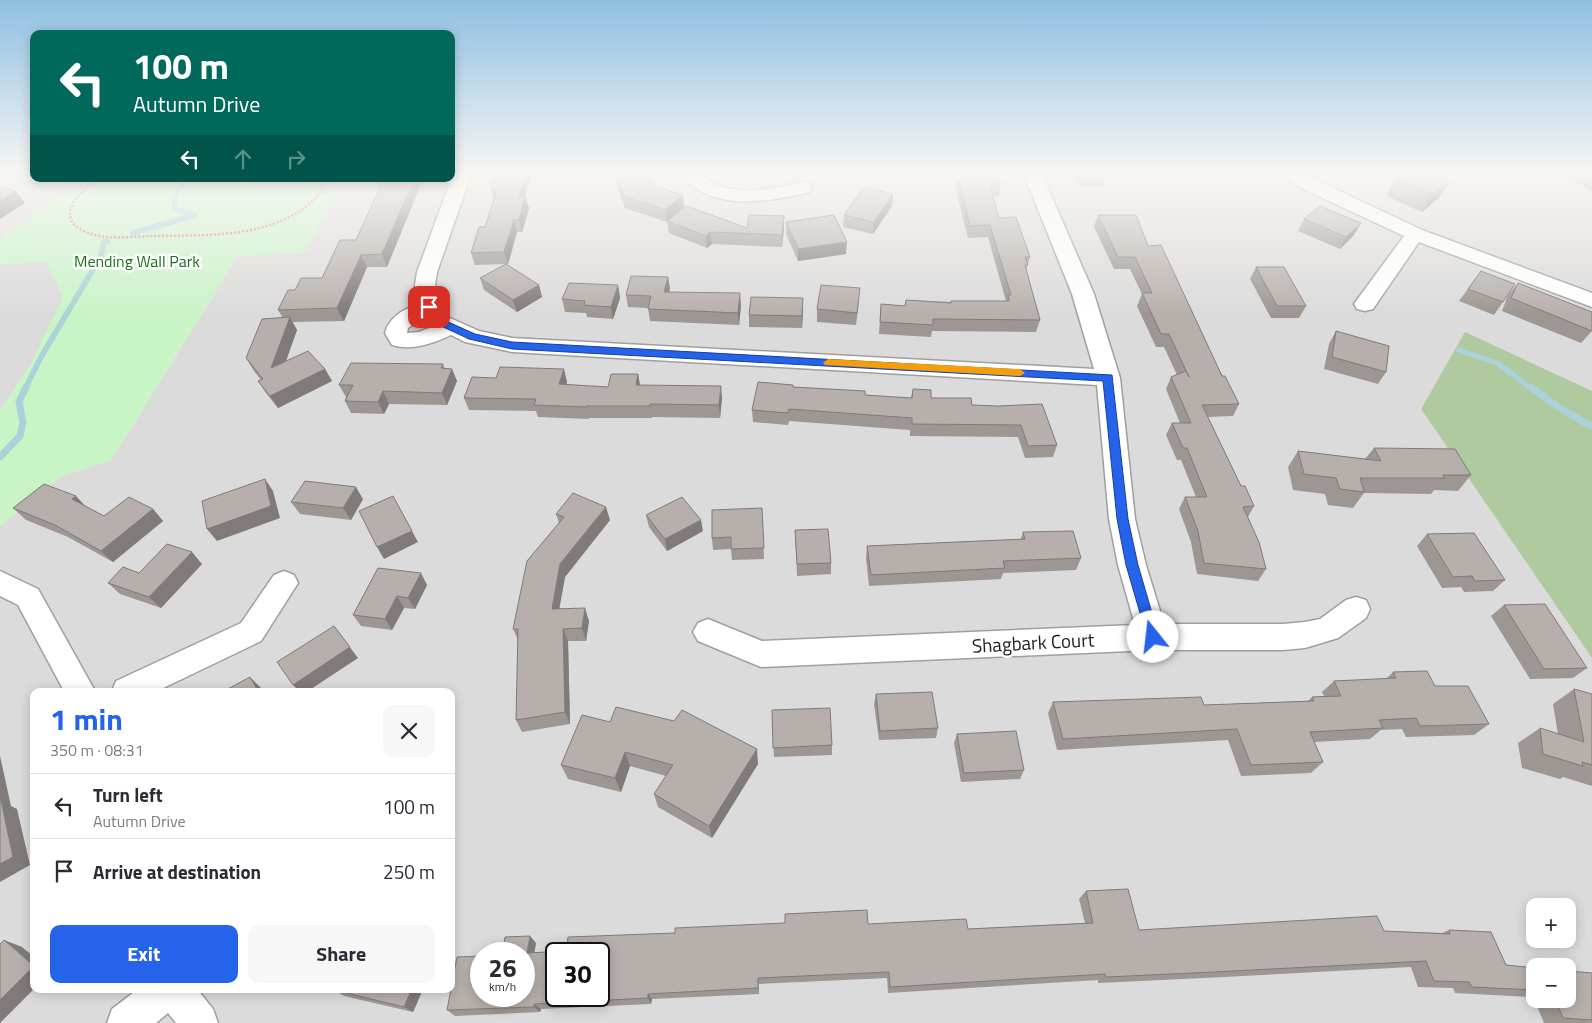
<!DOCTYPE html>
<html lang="en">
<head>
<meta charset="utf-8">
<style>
	body { margin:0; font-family:"Titillium Web",sans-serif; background:#f7f7f7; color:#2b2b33; height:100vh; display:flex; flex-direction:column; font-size:19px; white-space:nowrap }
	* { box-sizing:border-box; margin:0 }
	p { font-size:16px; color:#7c7c81 }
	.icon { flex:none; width:28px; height:28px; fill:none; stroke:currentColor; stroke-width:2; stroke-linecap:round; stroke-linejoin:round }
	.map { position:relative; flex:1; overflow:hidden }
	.panel { position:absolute; left:30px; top:688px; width:425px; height:305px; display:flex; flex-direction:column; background:#fff; border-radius:10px; box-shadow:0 2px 12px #0003 }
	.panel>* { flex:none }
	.hud { position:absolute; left:30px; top:30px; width:425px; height:152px; border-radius:10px; box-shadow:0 2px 12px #0003; background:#00695c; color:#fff; overflow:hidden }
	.tools { position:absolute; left:1526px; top:898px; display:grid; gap:10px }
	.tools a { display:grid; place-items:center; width:50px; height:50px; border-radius:10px; background:#fff; box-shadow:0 2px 12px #0003; font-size:25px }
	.speed { position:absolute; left:470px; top:942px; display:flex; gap:10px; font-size:25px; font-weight:700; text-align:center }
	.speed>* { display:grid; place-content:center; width:65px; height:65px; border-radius:50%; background:#fff; box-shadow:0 2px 12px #0003; line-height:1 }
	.speed small { font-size:12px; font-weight:400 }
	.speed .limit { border:2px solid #111; border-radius:8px; background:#fff; color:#111 }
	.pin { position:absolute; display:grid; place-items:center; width:42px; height:42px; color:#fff; margin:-21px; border-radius:10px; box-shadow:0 2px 8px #0006 }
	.me { position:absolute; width:55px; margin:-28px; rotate:344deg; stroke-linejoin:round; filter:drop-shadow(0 0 4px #0008) }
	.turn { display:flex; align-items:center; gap:18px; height:105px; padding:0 20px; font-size:22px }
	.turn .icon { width:65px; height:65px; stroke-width:2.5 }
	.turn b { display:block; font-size:35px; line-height:42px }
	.lanes { display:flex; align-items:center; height:48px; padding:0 20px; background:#0003; justify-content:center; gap:25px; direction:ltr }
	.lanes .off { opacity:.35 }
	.round { display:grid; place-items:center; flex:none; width:52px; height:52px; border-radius:10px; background:#f7f7f7 }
	.summary { display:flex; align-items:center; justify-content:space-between; height:85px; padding:0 20px }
	h1 { font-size:30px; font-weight:700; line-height:38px; color:#2563eb }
	.cta { display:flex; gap:10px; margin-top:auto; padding:10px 20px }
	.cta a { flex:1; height:58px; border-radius:10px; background:#2563eb; color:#fff; font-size:20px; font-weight:700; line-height:58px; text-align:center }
	.cta a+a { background:#f7f7f7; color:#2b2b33 }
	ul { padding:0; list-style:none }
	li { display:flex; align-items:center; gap:15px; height:65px; padding:0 20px; border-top:1px solid #e1e1e2 }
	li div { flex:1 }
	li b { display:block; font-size:19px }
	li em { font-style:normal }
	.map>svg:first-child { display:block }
	.residential { fill:#dcdbdb; fill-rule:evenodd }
	.forest { fill:#afca9e }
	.park { fill:#c8f4c6 }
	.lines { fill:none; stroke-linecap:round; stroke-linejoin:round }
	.stream-far1 { stroke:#aad2d8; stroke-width:5.5 }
	.stream { stroke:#aad2d8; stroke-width:7 }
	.street-casing { stroke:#9f9f9f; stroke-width:3 }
	.path { stroke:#ed7878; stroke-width:2.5; stroke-dasharray:2 2; stroke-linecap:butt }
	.street { fill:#fff; fill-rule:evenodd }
	.wall { fill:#9d9693 }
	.shaded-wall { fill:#807a78 }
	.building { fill:#b7afab; stroke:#807a78; fill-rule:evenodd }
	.route { fill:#2563eb; stroke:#184099 }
	.slow { fill:#f59e0b }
	.labels { text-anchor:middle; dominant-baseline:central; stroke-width:5; stroke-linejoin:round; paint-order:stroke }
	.far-park-label { font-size:16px; fill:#187316; stroke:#fff }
	.street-label { font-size:19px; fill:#1e1e1e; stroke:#fff }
</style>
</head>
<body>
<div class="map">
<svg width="1592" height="1023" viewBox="0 0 1592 1023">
	<rect width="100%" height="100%" fill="#eeeae5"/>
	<g class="residential">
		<polygon points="0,172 34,172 34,179 85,179 0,239"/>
		<path d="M 451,172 L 1592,172 L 1592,391 L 1465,333 L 1421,409 L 1592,658 L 1592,1023 L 0,1023 L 0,526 L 60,477 L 111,460 L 238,256 L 304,253 L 344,179 L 451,179 ZM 34,691 L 451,691 L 451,989 L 34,989 ZM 1535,906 L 1568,906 L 1568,939 L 1535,939 ZM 481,954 L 524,954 L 524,996 L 481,996 ZM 556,954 L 599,954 L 599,996 L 556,996 ZM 1535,966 L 1568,966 L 1568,999 L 1535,999 Z"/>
		<polygon points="47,262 63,297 31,364 0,410 0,264"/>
	</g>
	<polygon class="forest" points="1465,332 1592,391 1592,658 1421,409"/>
	<polygon class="park" points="85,179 344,179 304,253 238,256 111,460 60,477 0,526 0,410 31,364 63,297 47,262 0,264 0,239"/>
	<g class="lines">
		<g class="stream-far1">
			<polyline points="133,233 195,215 175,209 175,197 185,179"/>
			<polyline points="1459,350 1497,363 1532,389"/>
			<polyline points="25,389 41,357 101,256 104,242 108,241"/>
		</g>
		<g class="stream">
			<polyline points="1531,387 1557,406 1592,427"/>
			<polyline points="0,457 20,436 23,422 19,402 26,387"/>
		</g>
		<defs>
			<g id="street">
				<path d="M 454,172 L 472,172 L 437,272 L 435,285 L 441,314 L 479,331 L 512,338 L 1094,369 L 1072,294 L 1023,172 L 1041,172 L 1094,294 L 1120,378 L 1135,519 L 1146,565 L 1164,624 L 1283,624 L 1305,622 L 1320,619 L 1346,600 L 1356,597 L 1366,600 L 1370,609 L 1366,618 L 1338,638 L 1305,648 L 1283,650 L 1153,650 L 761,667 L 698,641 L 693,632 L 698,623 L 708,619 L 762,641 L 1135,625 L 1118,565 L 1109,519 L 1097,385 L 512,352 L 465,342 L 451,335 C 432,344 412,351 392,345 L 385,333 C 390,316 403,310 418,304 L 415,285 L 417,272 ZM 421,319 L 423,323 L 432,327 L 419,332 L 407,333 L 408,328 Z"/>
				<path d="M 680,172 L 699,172 C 726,200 769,190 803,182 L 810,184 L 812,188 L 810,192 C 768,202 708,213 680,172 Z"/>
				<polygon points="1278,172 1299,172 1422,230 1592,293 1592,307 1419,242 1373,309 1365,311 1357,309 1354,304 1404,236 1297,186"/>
				<polygon points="0,571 38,589 95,691 64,691 18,605 0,596"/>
				<polygon points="284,571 294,575 298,583 261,641 157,691 112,691 116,681 241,623 274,575"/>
				<polygon points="138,989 197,989 213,1009 218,1023 176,1023 168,1013 156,1023 107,1023 112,1009"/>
			</g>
		</defs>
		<use href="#street" class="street-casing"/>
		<path class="path" d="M 97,179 C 83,189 55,214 80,229 C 102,242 131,236 155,236 C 204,235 257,238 300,211 C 312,203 323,194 325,179"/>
		<use href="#street" class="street"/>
	</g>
	<g class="wall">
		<polygon points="496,172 531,172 525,196 529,208 522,232 517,232 508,264 506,264 539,285 542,297 517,312 484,290 480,278 505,264 475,265 471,253 485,227 494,200 491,190"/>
		<polygon points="614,172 646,174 650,184 684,207 675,215 747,228 784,216 784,229 782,247 712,244 707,248 669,233 667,221 667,222 625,208 616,183"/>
		<polygon points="966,172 996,172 1001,184 999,196 993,196 999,218 1030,257 1026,270 1040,320 1036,332 932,331 931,337 879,334 881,304 905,306 906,300 951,302 951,301 1006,301 988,237 968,238 955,186 957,174 966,174"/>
		<polygon points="1073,172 1105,172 1105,174 1102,186 1079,186"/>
		<polygon points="1334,172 1366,172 1364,175"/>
		<polygon points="1404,172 1439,198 1422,212 1386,196 1396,178"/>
		<polygon points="1567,172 1592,172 1592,192 1566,174"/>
		<polygon points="384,179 423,179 387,267 367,267 344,321 292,322 297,330 285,362 325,369 332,381 278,408 266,393 258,381 261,380 254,371 246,358 283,318 278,310 295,290 322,278 356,240"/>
		<polygon points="893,194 892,206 873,234 843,227 844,215"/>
		<polygon points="1098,215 1148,246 1239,404 1233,416 1208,417 1241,486 1254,506 1248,517 1266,569 1258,581 1197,574 1191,542 1179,509 1185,497 1196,497 1181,460 1177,460 1166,435 1172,423 1180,423 1166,389 1171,377 1177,375 1164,347 1156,347 1137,306 1142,294 1130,269 1114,269 1094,227"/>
		<polygon points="1304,219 1354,235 1340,249 1298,231"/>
		<polygon points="786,222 846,254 798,261 786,234"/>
		<polygon points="1256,267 1306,306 1299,318 1271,318 1250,279"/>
		<polygon points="1481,271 1503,302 1494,315 1459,301"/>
		<polygon points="668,277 670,289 669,292 741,305 739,325 650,321 648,308 628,307 626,295"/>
		<polygon points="1518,283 1592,331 1581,343 1502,311 1508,295"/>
		<polygon points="618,285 620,298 613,319 587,317 586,313 565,312 562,299"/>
		<polygon points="859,301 856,325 817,322 817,309"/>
		<polygon points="803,310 802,328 749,327 749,315"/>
		<polygon points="1336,331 1386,372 1378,384 1324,369 1329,344"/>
		<polygon points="443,364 445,369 457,381 447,405 389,404 384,414 351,413 345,401 346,397 339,385"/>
		<polygon points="638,374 640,385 722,398 720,418 652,417 652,418 589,418 589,419 538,417 536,411 469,410 464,398 496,378 567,382 566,385 608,387"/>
		<polygon points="793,387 865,395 911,398 913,389 931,398 972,405 998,406 1057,445 1053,457 1025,458 1018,437 910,436 910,430 789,421 788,425 753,422 752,410"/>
		<polygon points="1374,448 1471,475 1458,491 1434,490 1431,494 1364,493 1353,508 1328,505 1325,494 1293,490 1288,467 1298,451 1365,459"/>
		<polygon points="363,499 351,520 300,514 291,502"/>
		<polygon points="87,507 104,516 153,509 163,521 113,562 68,537 26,520 13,508"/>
		<polygon points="762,508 764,559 732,560 731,549 713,550 712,538"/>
		<polygon points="556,514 610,520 565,577 559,608 589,621 586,641 568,641 570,724 522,732 516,720 518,640 513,629 559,523"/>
		<polygon points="646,515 703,531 667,551 649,527"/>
		<polygon points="795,530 831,563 831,574 797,576"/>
		<polygon points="1023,532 1081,558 1076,570 1003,573 1001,579 869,586 866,558 867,546 1021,539"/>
		<polygon points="1427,534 1505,580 1493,591 1464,592 1461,587 1442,588 1417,546"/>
		<polygon points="202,564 161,608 120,594 108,583 139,573"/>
		<polygon points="378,568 427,585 415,609 404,608 392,630 361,626 353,615"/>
		<polygon points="1504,605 1587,668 1573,678 1530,679 1491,616"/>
		<polygon points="1393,672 1435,686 1489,724 1474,735 1406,737 1402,729 1381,730 1370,739 1314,742 1323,762 1311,773 1241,776 1228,740 1057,750 1048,713 1053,702 1204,705 1308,701 1312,697 1324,696 1322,692 1334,681 1386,679"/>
		<polygon points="1574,689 1592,694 1592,786 1563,777 1560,779 1522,768 1518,743 1540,728 1558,734 1553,704"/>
		<polygon points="876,694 938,728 936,738 879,740 874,704"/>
		<polygon points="772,710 832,745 832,755 774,757"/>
		<polygon points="610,722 758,764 712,838 658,807 654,794 666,776 630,766 621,792 568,779 561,765"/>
		<polygon points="957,734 1024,770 1020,779 961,782 954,743"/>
		<polygon points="1086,891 1139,930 1384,931 1442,933 1449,930 1506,965 1535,968 1535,999 1568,999 1592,973 1592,1023 1544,1023 1533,997 1455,993 1453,988 1418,987 1411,967 1204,978 1098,983 1098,980 888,993 887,978 759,984 759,994 652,999 651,1004 541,1009 540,1012 455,1016 447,1010 481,996 536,943 534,953 567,951 868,924 968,929 1085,923 1079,899"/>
		<polygon points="423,989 413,1012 344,996 334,990"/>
	</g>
	<g class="shaded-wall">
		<polygon points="525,172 531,172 523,206 525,196 529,208 522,232 519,220 519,197"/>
		<polygon points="414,179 423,179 387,267 382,254"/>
		<polygon points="1450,181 1439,198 1422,212 1433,194"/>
		<polygon points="16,191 25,203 0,219 0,201"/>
		<polygon points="893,194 892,206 873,234 874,222"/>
		<polygon points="683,195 684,207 667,222 665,210"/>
		<polygon points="784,216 784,229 782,247 782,235"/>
		<polygon points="514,220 517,232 508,264 504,252"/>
		<polygon points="1361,223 1354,235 1340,249 1346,237"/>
		<polygon points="710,232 712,244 707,248 706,236"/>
		<polygon points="847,242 846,254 798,261 798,249"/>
		<polygon points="361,255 367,267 344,321 337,308"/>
		<polygon points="668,277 670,289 666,304 664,292"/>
		<polygon points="539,285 542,297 517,312 513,300"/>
		<polygon points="618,285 620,298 613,319 611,307"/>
		<polygon points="740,293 741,305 739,325 738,313"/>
		<polygon points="803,298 803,310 802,328 802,316"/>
		<polygon points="290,317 297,330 279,381 271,368"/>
		<polygon points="325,369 332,381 278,408 270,396"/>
		<polygon points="452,369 457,381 447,405 442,393"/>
		<polygon points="564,369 567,382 562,397 559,384"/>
		<polygon points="638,374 640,386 636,385"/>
		<polygon points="721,386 722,398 720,418 719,405"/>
		<polygon points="383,391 389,404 384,414 378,402"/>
		<polygon points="265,479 273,491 280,518 217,541 207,529"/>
		<polygon points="356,487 363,499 351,520 343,508"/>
		<polygon points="76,496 87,508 72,499"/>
		<polygon points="399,507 418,542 384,559 377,547"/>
		<polygon points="606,507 610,520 565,577 557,622 552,609 560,564"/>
		<polygon points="153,509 163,521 113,562 101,551"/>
		<polygon points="701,520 703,531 667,551 665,539"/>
		<polygon points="192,552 202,564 161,608 149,597"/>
		<polygon points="421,573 427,585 415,609 408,598"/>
		<polygon points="397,596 404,608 392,630 385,619"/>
		<polygon points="585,608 589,621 586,641 582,628"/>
		<polygon points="334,626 358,658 308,691 299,691 293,685"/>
		<polygon points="563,629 568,641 570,724 565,712"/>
		<polygon points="250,677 260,687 263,691 258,691"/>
		<polygon points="757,749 758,764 712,838 709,826"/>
		<polygon points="625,752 630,766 621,792 615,778"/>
		<polygon points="0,756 11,806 17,809 30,865 0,882"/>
		<polygon points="530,936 536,943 533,960 527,953"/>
		<polygon points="4,940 22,947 34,957 34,966"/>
		<polygon points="34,966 34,989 0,1023 0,1000"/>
		<polygon points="412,989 423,989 413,1012 404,1007"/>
		<polygon points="648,994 652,999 651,1004 648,998"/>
		<polygon points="534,1004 541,1009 540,1012 534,1007"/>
	</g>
	<g class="building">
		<polygon points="496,172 525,172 519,197 525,196 519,220 514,220 504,252 471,253 479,227 485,227 497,190 491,190"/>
		<polygon points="614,172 645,172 650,184 683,195 665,210 623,196"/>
		<polygon points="971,172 996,172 1001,184 989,184 999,218 1016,217 1030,257 1025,257 1028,265 1025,265 1040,320 933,319 933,325 880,322 881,304 905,306 906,300 951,303 951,301 1009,301 1008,295 1011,295 990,225 970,226 957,174 972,174"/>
		<polygon points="1082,172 1105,172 1105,174 1083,174"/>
		<polygon points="1404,172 1429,172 1450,181 1433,194 1396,178"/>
		<polygon points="384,179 414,179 382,254 361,255 337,308 278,310 288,290 295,290 301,278 322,278 340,240 356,240"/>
		<polygon points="0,187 16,191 0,201"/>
		<polygon points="864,187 893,194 874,222 844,215"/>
		<polygon points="687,206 747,228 749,215 784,216 782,235 710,232 706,236 667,221"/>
		<polygon points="1320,206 1361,223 1346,237 1304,219"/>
		<polygon points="834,215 847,242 798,249 786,222"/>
		<polygon points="1098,215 1136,215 1148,246 1161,245 1222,376 1225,376 1239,404 1202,405 1241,486 1245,486 1254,506 1243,507 1259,542 1266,569 1204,563 1198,531 1185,497 1207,497 1187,448 1183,448 1172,423 1191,423 1171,377 1186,371 1189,377 1169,334 1161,334 1142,293 1152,293 1135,257 1118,257"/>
		<polygon points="506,264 539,285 513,300 480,278"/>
		<polygon points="1256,267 1284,267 1306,306 1277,306"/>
		<polygon points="1481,271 1515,284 1503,302 1468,289"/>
		<polygon points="631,276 668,277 664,292 740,293 738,313 648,309 651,296 626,295"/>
		<polygon points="569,283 618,285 611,307 584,305 585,301 562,299"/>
		<polygon points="1518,283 1592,312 1592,331 1511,298"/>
		<polygon points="821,285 860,288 857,313 817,309"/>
		<polygon points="751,297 803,298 802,316 749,315"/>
		<polygon points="290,317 271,368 308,351 325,369 270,396 258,381 263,379 246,358 262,319"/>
		<polygon points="1336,331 1389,346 1386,372 1332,357"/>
		<polygon points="351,363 443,364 441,368 452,369 442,393 383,391 378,402 345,401 353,385 339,385"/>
		<polygon points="500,367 564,369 559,384 608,387 611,374 638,374 636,385 721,386 719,405 650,404 650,406 586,406 586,407 534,405 536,399 464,398 472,377 496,378"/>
		<polygon points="758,382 793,385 793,387 865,391 865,395 912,398 913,389 931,390 931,398 971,398 972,405 998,406 1042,404 1057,445 1028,446 1021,425 912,424 912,418 789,409 788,413 752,410"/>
		<polygon points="1374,448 1455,449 1471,475 1443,475 1445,478 1360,478 1364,492 1340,489 1336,478 1304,474 1298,451 1381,461"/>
		<polygon points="265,479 271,506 207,529 202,501"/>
		<polygon points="305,481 356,487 343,508 291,502"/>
		<polygon points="44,484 76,496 72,499 104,516 129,497 153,509 101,551 55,525 13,508"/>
		<polygon points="573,493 606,507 560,564 552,609 585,608 582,628 563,629 565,712 516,720 518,629 513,629 527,561 564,517 556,514"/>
		<polygon points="393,496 412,531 377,547 359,511"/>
		<polygon points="682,497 701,520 665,539 646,515"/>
		<polygon points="762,508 764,548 731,549 731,537 712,538 712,510"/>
		<polygon points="828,529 831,563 797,564 795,530"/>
		<polygon points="1073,531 1081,558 1003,561 1005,568 871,575 867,546 1025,539 1023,532"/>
		<polygon points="1474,533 1505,580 1475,581 1472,576 1453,577 1427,534"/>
		<polygon points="167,544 192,552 149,597 108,583 123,567 139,573"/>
		<polygon points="378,568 421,573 408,598 397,596 385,619 353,615"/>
		<polygon points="1545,604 1587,668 1544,669 1504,605"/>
		<polygon points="334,626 350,647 293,685 277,662"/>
		<polygon points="1427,671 1435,686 1468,686 1489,724 1420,726 1416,718 1379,720 1383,728 1310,732 1323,762 1251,765 1237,729 1063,739 1053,702 1201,697 1204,705 1314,701 1312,697 1341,696 1334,681 1396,678 1393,672"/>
		<polygon points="250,677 258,691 224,691"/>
		<polygon points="1574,689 1592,694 1592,765 1582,762 1583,766 1543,754 1540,728 1584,742"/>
		<polygon points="932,692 938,728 880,731 876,694"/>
		<polygon points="616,707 674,721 682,710 757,749 709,826 654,794 673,765 625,752 615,778 561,765 582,715 610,722"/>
		<polygon points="830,708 832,745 773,748 772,710"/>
		<polygon points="1016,731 1024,770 964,773 957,734"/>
		<polygon points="1,800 13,857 0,864 0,801"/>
		<path d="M 1128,889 L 1139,930 L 1377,916 L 1384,931 L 1450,934 L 1449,930 L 1491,932 L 1506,965 L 1535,968 L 1535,990 L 1472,987 L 1469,982 L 1434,981 L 1426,961 L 1214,972 L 1106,977 L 1105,974 L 890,987 L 889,972 L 758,978 L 758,988 L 648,994 L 648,998 L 534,1004 L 534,1007 L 447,1010 L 457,957 L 481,956 L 481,996 L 524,996 L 524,954 L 502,954 L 505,937 L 530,936 L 527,953 L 567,951 L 568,937 L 675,933 L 675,928 L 785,923 L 785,914 L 867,910 L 868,924 L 966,919 L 968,929 L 1093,923 L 1086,891 ZM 556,954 L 599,954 L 599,996 L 556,996 Z"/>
		<polygon points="4,940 34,966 0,1000 0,944"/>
		<polygon points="1568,971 1592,973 1592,1020 1563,1018 1555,999 1568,999"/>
		<polygon points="334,989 412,989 404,1007 334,990"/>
	</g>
	<linearGradient id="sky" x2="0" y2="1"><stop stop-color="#8fc0e2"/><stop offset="0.55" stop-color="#f7f6f3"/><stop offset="1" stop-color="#f7f6f3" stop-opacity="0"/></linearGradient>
	<rect width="1592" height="315" fill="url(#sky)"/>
	<polygon class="route" points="429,304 434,307 435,316 475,334 512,342 1112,375 1128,519 1138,565 1159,637 1157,641 1153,643 1148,641 1147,637 1126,565 1117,519 1103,381 512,349 469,339 428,320 424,307"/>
	<polygon class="slow" points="828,359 1020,369 1025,373 1020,376 825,365 823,363"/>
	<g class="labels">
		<g class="far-park-label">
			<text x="137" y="261">Mending Wall Park</text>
		</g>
		<g class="street-label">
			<text transform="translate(1033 642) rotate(-3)">Shagbark Court</text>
		</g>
	</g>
</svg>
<div class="tools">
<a>+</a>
<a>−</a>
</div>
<div class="speed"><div>26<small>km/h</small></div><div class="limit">30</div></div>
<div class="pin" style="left:429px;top:307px;background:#d93025"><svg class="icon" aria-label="arrive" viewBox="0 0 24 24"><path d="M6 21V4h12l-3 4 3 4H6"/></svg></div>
<svg class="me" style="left:1153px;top:637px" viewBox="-20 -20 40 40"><circle r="19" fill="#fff"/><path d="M0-13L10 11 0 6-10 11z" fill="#2563eb"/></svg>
<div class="hud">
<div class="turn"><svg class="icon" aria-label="left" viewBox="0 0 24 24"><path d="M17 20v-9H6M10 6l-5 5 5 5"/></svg><div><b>100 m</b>Autumn Drive</div></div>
<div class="lanes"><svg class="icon" aria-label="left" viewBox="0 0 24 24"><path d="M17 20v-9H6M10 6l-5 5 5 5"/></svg><svg class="icon off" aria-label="ahead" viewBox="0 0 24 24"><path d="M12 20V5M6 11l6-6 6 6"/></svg><svg class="icon off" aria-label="right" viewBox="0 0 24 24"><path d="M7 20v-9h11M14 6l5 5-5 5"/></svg></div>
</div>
<section class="panel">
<div class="summary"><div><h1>1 min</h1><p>350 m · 08:31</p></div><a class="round"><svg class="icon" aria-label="close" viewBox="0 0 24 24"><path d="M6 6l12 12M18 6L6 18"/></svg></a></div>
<ul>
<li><svg class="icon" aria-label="left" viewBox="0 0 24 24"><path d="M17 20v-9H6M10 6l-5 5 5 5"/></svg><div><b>Turn left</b><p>Autumn Drive</p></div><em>100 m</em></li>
<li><svg class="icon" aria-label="arrive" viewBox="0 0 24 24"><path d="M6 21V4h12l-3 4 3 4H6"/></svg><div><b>Arrive at destination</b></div><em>250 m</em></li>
</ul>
<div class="cta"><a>Exit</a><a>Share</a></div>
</section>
</div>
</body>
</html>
